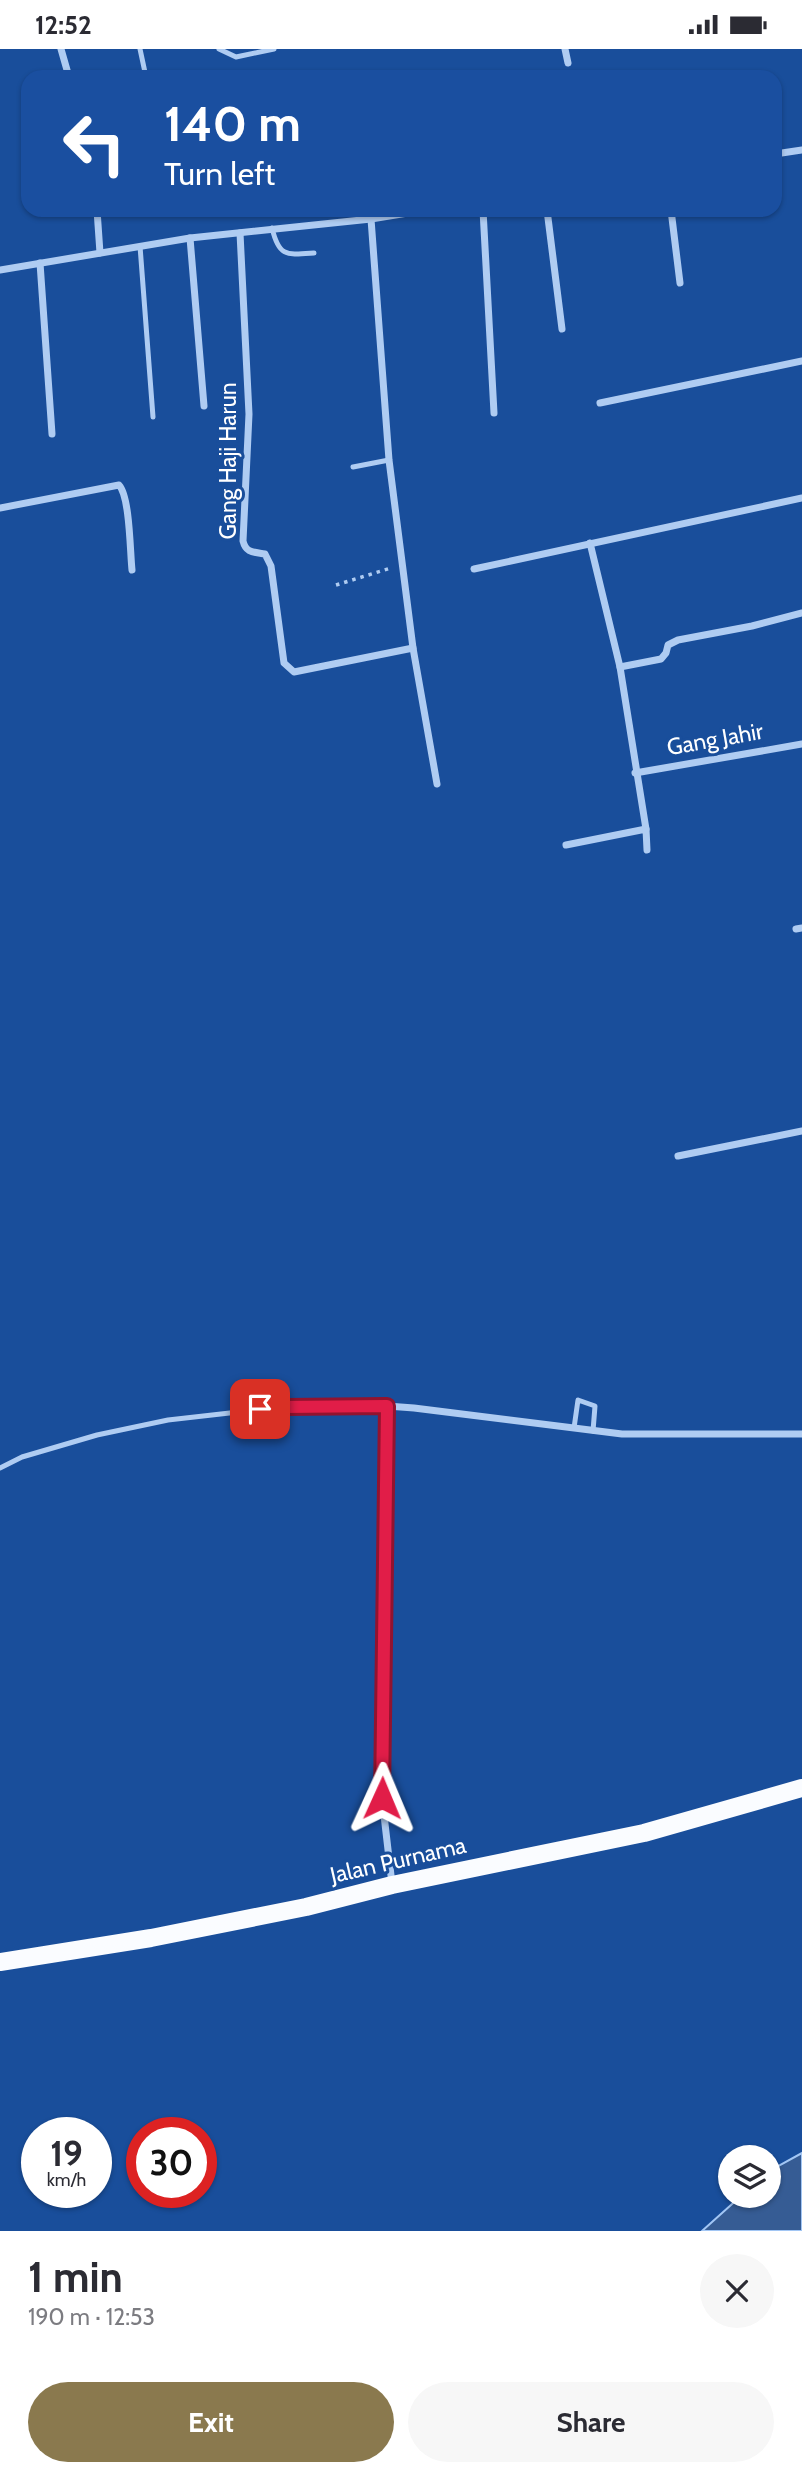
<!DOCTYPE html>
<html lang="en">
<head>
<meta charset="utf-8">
<style>
	body { margin:0; font-family:Cabin,sans-serif; background:#f7f7f7; color:#2b2b33; height:100vh; display:flex; flex-direction:column; font-size:26px; white-space:nowrap }
	* { box-sizing:border-box; margin:0 }
	p { font-size:23px; color:#7c7c81 }
	.icon { flex:none; width:38px; height:38px; fill:none; stroke:currentColor; stroke-width:2; stroke-linecap:round; stroke-linejoin:round }
	.map { position:relative; height:2182px; overflow:hidden }
	.drawer { display:flex; flex-direction:column; background:#fff; flex:1 }
	.drawer>* { flex:none }
	.guide { position:absolute; left:21px; top:21px; width:761px; height:147px; border-radius:21px; box-shadow:0 2px 5px #0004; background:#1a4fa0; color:#fff; overflow:hidden }
	.fabs { position:absolute; left:718px; top:2096px; display:grid; gap:14px }
	.fabs a { display:grid; place-items:center; width:63px; height:63px; border-radius:50%; background:#fff; box-shadow:0 2px 5px #0004; font-size:35px }
	.speed { position:absolute; left:21px; top:2068px; display:flex; gap:14px; font-size:35px; font-weight:700; text-align:center }
	.speed>* { display:grid; place-content:center; width:91px; height:91px; border-radius:50%; background:#fff; box-shadow:0 2px 5px #0004; line-height:1 }
	.speed small { font-size:18px; font-weight:400 }
	.speed .limit { border:10px solid #d22; background:#fff; color:#111 }
	.pin { position:absolute; display:grid; place-items:center; width:60px; height:60px; color:#fff; margin:-30px; border-radius:14px; box-shadow:0 4px 10px #0006 }
	.me { position:absolute; width:77px; margin:-38px; rotate:1deg; stroke-linejoin:round; filter:drop-shadow(0 0 5px #0008) }
	.turn { display:flex; align-items:center; gap:24px; height:147px; padding:0 28px; font-size:32px }
	.turn .icon { width:91px; height:91px; stroke-width:2.5 }
	.turn b { display:block; font-size:49px; line-height:60px }
	.round { display:grid; place-items:center; flex:none; width:74px; height:74px; border-radius:37px; background:#f7f7f7 }
	.head { display:flex; align-items:center; justify-content:space-between; height:119px; padding:0 28px }
	h1 { font-size:42px; font-weight:700; line-height:52px }
	.cta { display:flex; gap:14px; margin-top:auto; padding:14px 28px }
	.cta a { flex:1; height:80px; border-radius:42px; background:#8a794e; color:#fff; font-size:28px; font-weight:700; line-height:80px; text-align:center }
	.cta a+a { background:#f7f7f7; color:#2b2b33 }
	.status { display:flex; justify-content:space-between; align-items:center; height:49px; padding:0 35px; background:#fff; direction:ltr }
	.status svg { height:19px; fill:currentColor }
	.map>svg:first-child { display:block }
	.water { fill:#365c94; stroke:#a2c6f4; stroke-width:2 }
	.lines { fill:none; stroke-linecap:round; stroke-linejoin:round }
	.path { stroke:#afccf2; stroke-width:3.5; stroke-dasharray:3.5 5; stroke-linecap:butt }
	.lane { stroke:#afccf2; stroke-width:5 }
	.street { stroke:#afccf2; stroke-width:7 }
	.primary { stroke:#fafcff; stroke-width:18 }
	.route-casing { stroke:#92132f; stroke-width:18 }
	.route { stroke:#e11d48; stroke-width:12 }
	.labels { text-anchor:middle; dominant-baseline:central; stroke-width:6; stroke-linejoin:round; paint-order:stroke }
	.street-label { font-size:23px; fill:#fff; stroke:#194e9b }
</style>
</head>
<body>
<div class="status"><b>12:52</b><svg viewBox="0 0 49 12"><path d="M0 12V9h3v3zM5 12V6h3v6zM10 12V3h3v9zM15 12V0h3v12zM26 1h20v11H26zM47 4h2v5h-2z"/></svg></div>
<div class="map">
<svg width="802" height="2182" viewBox="0 0 802 2182">
	<rect width="100%" height="100%" fill="#194e9b"/>
	<polygon class="water" points="802,2104 802,2182 702,2182 741,2147 768,2147 768,2125 780,2116"/>
	<g class="lines">
		<polyline class="path" points="336,536 391,519"/>
		<g class="lane">
			<polyline points="140,0 146,28"/>
			<polyline points="219,0 236,8 274,0"/>
			<path d="M 272,179 C 279,208 286,206 314,204"/>
			<polyline points="140,197 153,368"/>
			<polyline points="353,418 389,411"/>
			<polyline points="574,1379 578,1351 595,1357 593,1382"/>
			<polyline points="0,1419 22,1408 97,1386 168,1371 283,1358 387,1357"/>
		</g>
		<g class="street">
			<polyline points="61,0 69,28"/>
			<polyline points="565,0 568,14"/>
			<polyline points="775,105 802,101"/>
			<polyline points="97,161 100,204"/>
			<polyline points="483,161 494,364"/>
			<polyline points="547,161 562,280"/>
			<polyline points="671,161 680,234"/>
			<polyline points="371,170 389,411 413,599 437,735"/>
			<path d="M 240,184 L 249,365 L 243,492 C 246,504 253,503 265,505 L 271,517 L 284,614 L 294,623 L 413,599"/>
			<polyline points="190,189 204,357"/>
			<polyline points="40,214 52,385"/>
			<polyline points="0,221 190,189 371,170 426,161"/>
			<polyline points="600,354 802,312"/>
			<path d="M 0,459 L 119,436 C 130,448 130,503 132,521"/>
			<polyline points="590,494 620,618 646,780"/>
			<polyline points="474,520 802,449"/>
			<polyline points="620,618 661,610 666,604 668,596 678,591 752,577 802,564"/>
			<polyline points="635,724 802,695"/>
			<polyline points="566,796 646,780 647,801"/>
			<polyline points="796,880 802,879"/>
			<polyline points="678,1107 802,1082"/>
			<polyline points="392,1835 382,1749 387,1357 414,1359 622,1385 802,1385"/>
		</g>
		<polyline class="primary" points="0,1913 151,1889 306,1858 392,1836 644,1784 802,1739"/>
	</g>
	<g class="lines">
		<defs>
			<polyline id="route" points="260,1360 284,1358 387,1357 382,1749"/>
		</defs>
		<use href="#route" class="route-casing"/>
		<use href="#route" class="route"/>
	</g>
	<g class="labels">
		<g class="street-label">
			<text transform="translate(228 412) rotate(-90)">Gang Haji Harun</text>
			<text transform="translate(715 690) rotate(-10)">Gang Jahir</text>
			<text transform="translate(398 1811) rotate(-13)">Jalan Purnama</text>
		</g>
	</g>
</svg>
<div class="fabs">
<a><svg class="icon" aria-label="layers" viewBox="0 0 24 24"><path d="M12 4l9 5-9 5-9-5zM3 14l9 5 9-5"/></svg></a>
</div>
<div class="speed"><div>19<small>km/h</small></div><div class="limit">30</div></div>
<div class="pin" style="left:260px;top:1360px;background:#d93025"><svg class="icon" aria-label="arrive" viewBox="0 0 24 24"><path d="M6 21V4h12l-3 4 3 4H6"/></svg></div>
<svg class="me" style="left:382px;top:1749px" viewBox="-20 -20 40 40"><path d="M0-17L14 15 0 8-14 15z" fill="#e11d48" stroke="#fff" stroke-width="4"/></svg>
<div class="guide">
<div class="turn"><svg class="icon" aria-label="left" viewBox="0 0 24 24"><path d="M17 20v-9H6M10 6l-5 5 5 5"/></svg><div><b>140 m</b>Turn left</div></div>
</div>
</div>
<section class="drawer">
<div class="head"><div><h1>1 min</h1><p>190 m · 12:53</p></div><a class="round"><svg class="icon" aria-label="close" viewBox="0 0 24 24"><path d="M6 6l12 12M18 6L6 18"/></svg></a></div>
<div class="cta"><a>Exit</a><a>Share</a></div>
</section>
</body>
</html>
